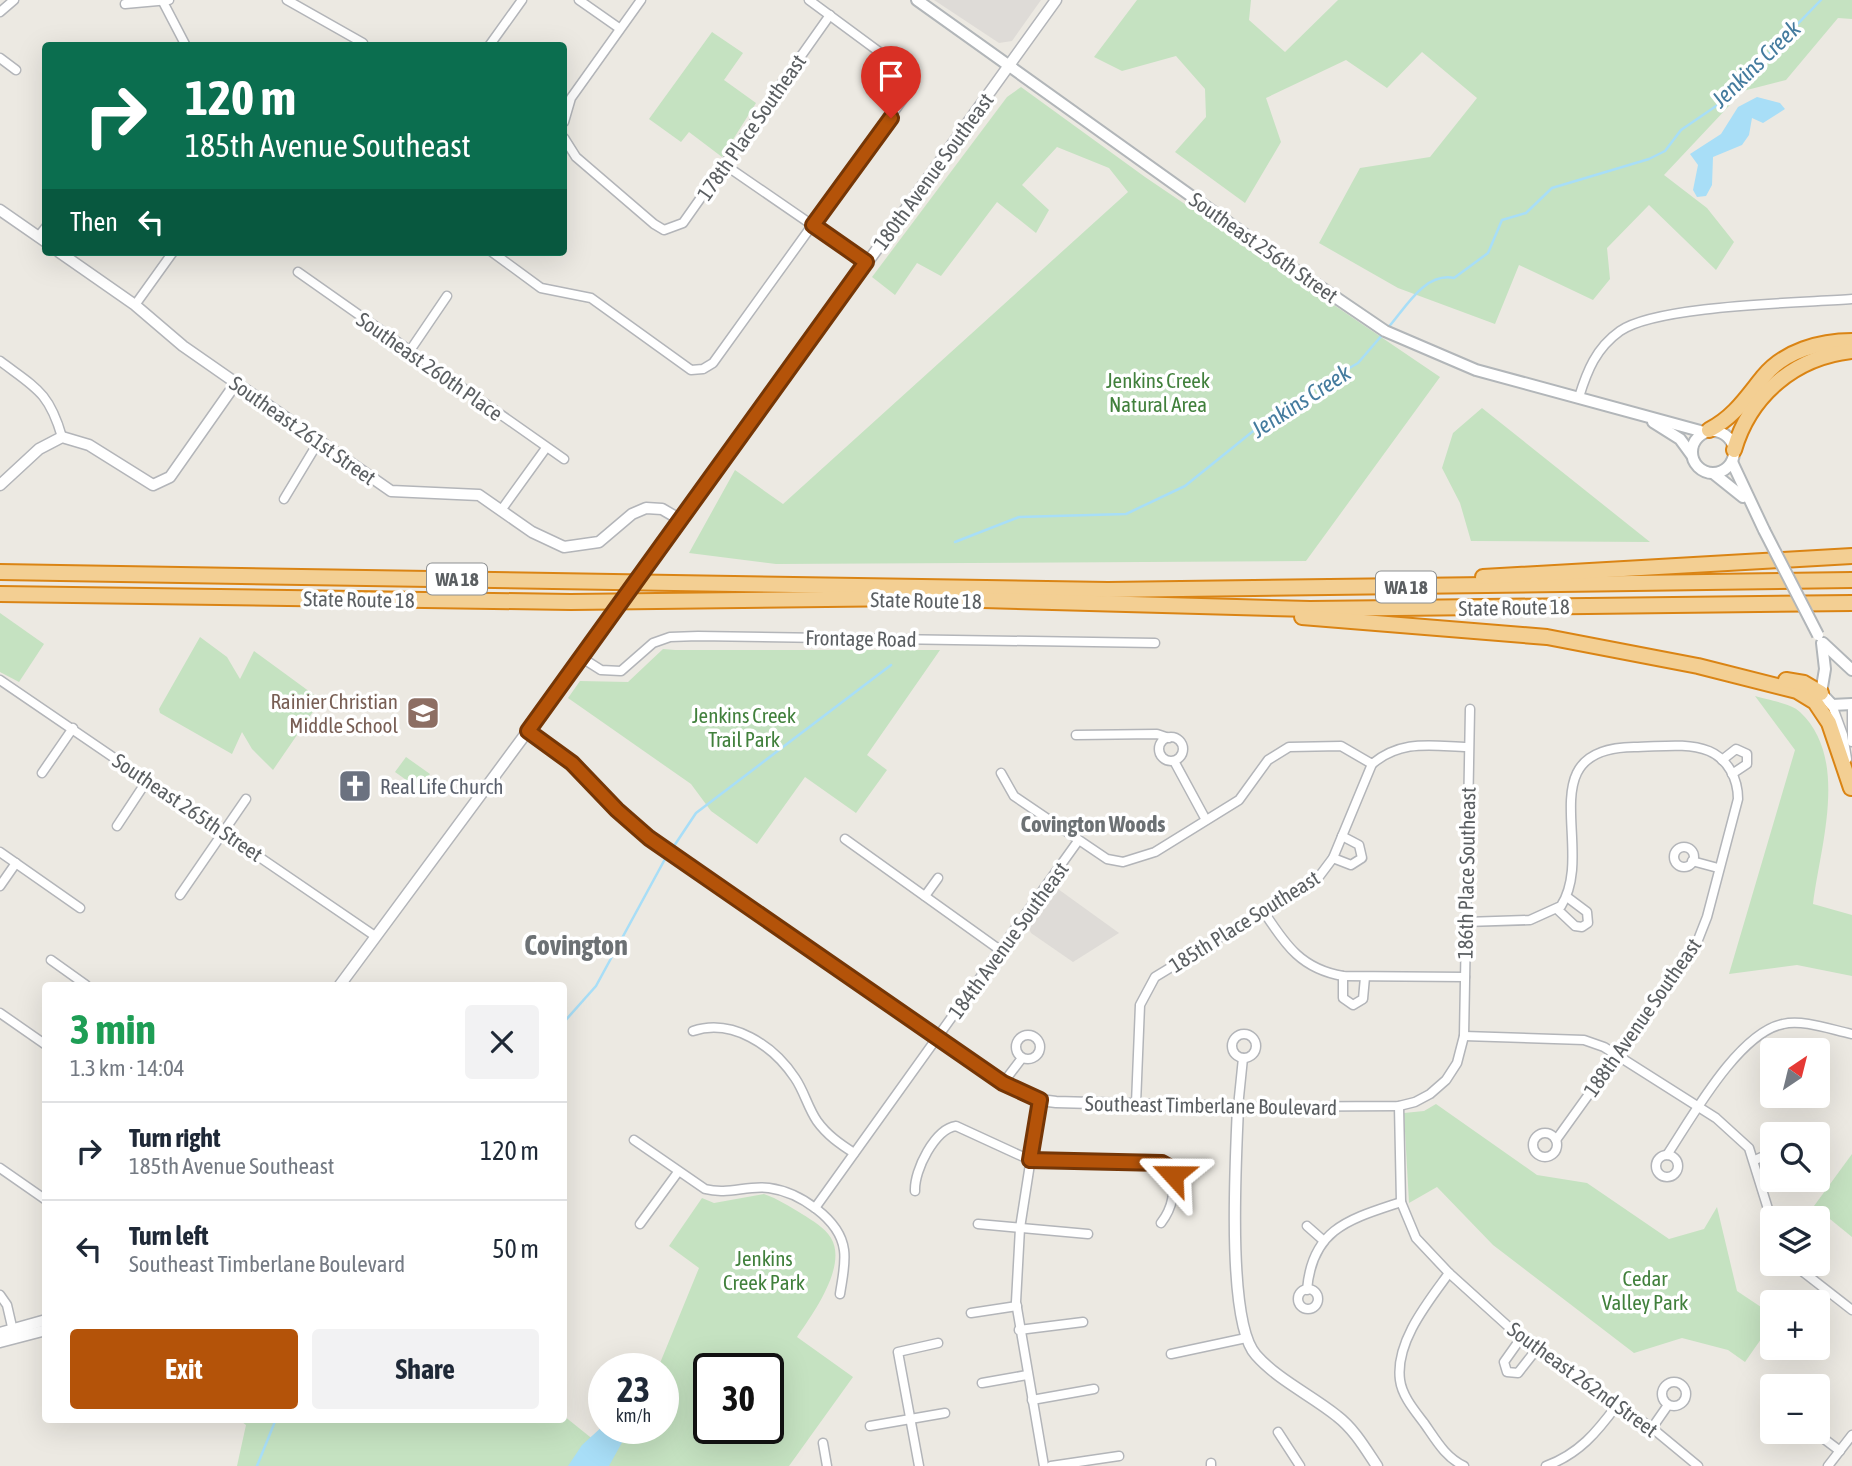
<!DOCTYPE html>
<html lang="en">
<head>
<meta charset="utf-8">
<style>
	body { margin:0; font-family:"Asap Condensed",sans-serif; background:#f2f2f3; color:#1f2937; height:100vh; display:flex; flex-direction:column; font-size:26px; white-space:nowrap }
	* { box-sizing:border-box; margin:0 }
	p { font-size:23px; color:#747a83 }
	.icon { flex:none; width:38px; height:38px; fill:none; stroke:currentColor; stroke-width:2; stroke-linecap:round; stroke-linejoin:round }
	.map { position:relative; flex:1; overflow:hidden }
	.sheet { position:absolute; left:42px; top:982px; width:525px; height:441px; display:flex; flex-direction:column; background:#fff; border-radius:7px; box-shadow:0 7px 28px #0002 }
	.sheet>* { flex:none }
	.guide { position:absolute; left:42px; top:42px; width:525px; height:214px; border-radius:7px; box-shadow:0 7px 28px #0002; background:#0b6e4f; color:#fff; overflow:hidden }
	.needle { width:46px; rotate:35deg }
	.tools { position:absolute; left:1760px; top:1038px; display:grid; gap:14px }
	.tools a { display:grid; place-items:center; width:70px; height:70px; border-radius:7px; background:#fff; box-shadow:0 7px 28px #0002; font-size:35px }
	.speed { position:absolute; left:588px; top:1353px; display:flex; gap:14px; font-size:35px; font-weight:700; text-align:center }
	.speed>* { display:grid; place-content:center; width:91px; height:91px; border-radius:50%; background:#fff; box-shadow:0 7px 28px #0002; line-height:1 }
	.speed small { font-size:18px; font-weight:400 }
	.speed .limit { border:4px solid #111; border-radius:10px; background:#fff; color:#111 }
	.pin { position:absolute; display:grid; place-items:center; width:60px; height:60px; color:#fff; margin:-72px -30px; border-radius:50% 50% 50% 0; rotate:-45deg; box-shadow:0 0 7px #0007 }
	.pin .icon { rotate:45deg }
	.me { position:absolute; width:77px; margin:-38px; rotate:294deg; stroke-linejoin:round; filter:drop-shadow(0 0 5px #0008) }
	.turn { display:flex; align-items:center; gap:24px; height:147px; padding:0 28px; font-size:32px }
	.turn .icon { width:91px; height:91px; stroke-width:2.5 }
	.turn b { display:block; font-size:49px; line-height:60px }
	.then { display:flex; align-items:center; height:66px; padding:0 28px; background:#0003; gap:14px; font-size:26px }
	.round { display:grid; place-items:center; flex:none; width:74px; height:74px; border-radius:7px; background:#f2f2f3 }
	.head { display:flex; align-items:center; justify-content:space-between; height:119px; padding:0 28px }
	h1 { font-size:42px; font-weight:700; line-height:52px; color:#1e9e55 }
	.button { display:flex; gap:14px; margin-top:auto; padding:14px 28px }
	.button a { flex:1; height:80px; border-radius:7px; background:#b45309; color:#fff; font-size:28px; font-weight:700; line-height:80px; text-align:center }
	.button a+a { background:#f2f2f3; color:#1f2937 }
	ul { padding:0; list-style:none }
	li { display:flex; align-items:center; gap:21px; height:98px; padding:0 28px; border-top:2px solid #e0e1e3 }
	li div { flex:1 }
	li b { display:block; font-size:26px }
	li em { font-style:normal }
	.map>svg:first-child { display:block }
	.industrial { fill:#dedbd7 }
	.green { fill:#c5e2c1; fill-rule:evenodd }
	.water { fill:#a8def7 }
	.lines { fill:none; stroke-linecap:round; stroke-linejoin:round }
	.stream { stroke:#a8def7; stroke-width:2.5 }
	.minor-casing { stroke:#b3b5b9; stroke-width:11 }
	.tertiary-casing { stroke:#b3b5b9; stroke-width:13 }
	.secondary-casing { stroke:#b2b6b9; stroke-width:14 }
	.motorway-casing { stroke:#da8414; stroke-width:18 }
	.minor { stroke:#fff; stroke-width:8 }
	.tertiary { stroke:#fff; stroke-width:10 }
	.secondary { stroke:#fff; stroke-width:10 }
	.motorway { stroke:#f3cf93; stroke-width:14 }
	.tertiary-bridge-casing { stroke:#b3b5b9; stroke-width:13; stroke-linecap:butt }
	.secondary-bridge-casing { stroke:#b2b6b9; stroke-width:14; stroke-linecap:butt }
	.tertiary-bridge { stroke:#fff; stroke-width:10 }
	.secondary-bridge { stroke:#fff; stroke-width:10 }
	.route-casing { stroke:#753606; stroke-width:18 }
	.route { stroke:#b45309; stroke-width:12 }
	.labels { text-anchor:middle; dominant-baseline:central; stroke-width:7; stroke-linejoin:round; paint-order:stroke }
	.shield { fill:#fff; stroke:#8c8f91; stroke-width:2 }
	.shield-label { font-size:19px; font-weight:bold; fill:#5b5f62 }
	.street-label { font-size:21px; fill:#5b5f62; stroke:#fff }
	.park-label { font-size:21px; fill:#41803c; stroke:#fff }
	.education-label { font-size:21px; fill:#785e54; stroke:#fff; text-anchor:end }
	.worship-label { font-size:21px; fill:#5b616d; stroke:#fff; text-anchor:start }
	.water-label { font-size:23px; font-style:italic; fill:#447b9e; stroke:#fff }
	.neighbourhood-label { font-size:23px; font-weight:bold; fill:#6c7174; stroke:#fff }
	.district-label { font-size:28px; font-weight:bold; fill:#6c7174; stroke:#fff }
</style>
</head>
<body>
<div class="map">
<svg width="1852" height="1466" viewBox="0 0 1852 1466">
	<rect width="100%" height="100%" fill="#ece9e2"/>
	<g class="industrial">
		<polygon points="934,0 1041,0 1012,41 999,43"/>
		<polygon points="1058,889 1119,933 1073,962 1031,933 1029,929"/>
	</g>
	<g class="green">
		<polygon points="1137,0 1251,0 1249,20 1285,52 1338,0 1852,0 1852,19 1838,18 1786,80 1743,91 1664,175 1707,208 1734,242 1716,270 1649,205 1607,248 1610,279 1593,300 1519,265 1495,324 1398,288 1319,243 1360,168 1430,157 1477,98 1422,52 1387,88 1346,60 1266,98 1281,142 1245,203 1175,152 1206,117 1205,89 1176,56 1122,71 1094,57"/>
		<polygon points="712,32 743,53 724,80 756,103 722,157 689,132 681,142 649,119"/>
		<polygon points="1021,87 1145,177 1440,377 1306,561 776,564 689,553 735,470 783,504 1128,192 1109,168 1057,147 1022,185 1049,210 1036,233 997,202 941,276 917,263 895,295 872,277 1007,97"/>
		<polygon points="1482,408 1650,542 1471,541 1460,503 1442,468 1453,433"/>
		<polygon points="0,613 44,644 19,682 0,672"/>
		<polygon points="200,637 227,657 240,679 254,651 321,700 273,770 252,749 242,732 232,754 160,713 159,709"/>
		<polygon points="663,649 675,650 940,650 867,755 887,770 856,813 805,777 757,844 711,811 691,784 568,698 580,681 628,682"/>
		<path d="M 1755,696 C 1767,700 1791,703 1800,712 C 1850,759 1820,846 1813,904 L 1852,915 L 1852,976 L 1797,965 L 1729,974 L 1795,750 Z"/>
		<polygon points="406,757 430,774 419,789 395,772"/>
		<polygon points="1436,1104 1537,1175 1587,1183 1669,1239 1704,1229 1717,1207 1737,1291 1773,1315 1773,1322 1745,1362 1728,1350 1682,1338 1634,1353 1493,1245 1437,1187 1409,1203 1404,1113 1424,1111"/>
		<polygon points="1852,1154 1852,1237 1814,1206"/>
		<path d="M 764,1194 C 778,1199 789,1206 802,1214 C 813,1221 824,1227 831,1238 C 848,1266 812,1315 797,1337 L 853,1377 L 789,1466 L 237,1466 L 246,1425 L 238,1419 L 564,1419 L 564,1416 L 605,1449 L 620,1428 L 663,1428 L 663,1368 L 658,1368 L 699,1268 L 669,1246 L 702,1198 L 714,1203 ZM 709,1368 L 768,1368 L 768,1428 L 709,1428 Z"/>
	</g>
	<g class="water">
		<polygon points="1757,97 1780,103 1785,109 1763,123 1752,118 1749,135 1742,145 1713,157 1712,185 1706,196 1697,197 1693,190 1698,165 1690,154 1721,134 1738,107"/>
		<polygon points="604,1425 604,1428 630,1428 609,1466 568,1466 582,1445"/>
	</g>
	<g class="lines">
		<g class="stream">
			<path d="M 1387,329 C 1405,309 1424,272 1454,278 L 1488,253 L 1502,220 L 1526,213 L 1552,188 L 1649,159 L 1665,151 L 1681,130 L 1722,102 L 1821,0"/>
			<polyline points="955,542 1019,517 1126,514 1185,486 1283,407 1358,363 1383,334"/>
			<polyline points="674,846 696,813 891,665"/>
			<polyline points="564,1022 596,986 665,859"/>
			<polyline points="257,1466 276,1419"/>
		</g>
		<defs>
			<g id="minor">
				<polyline points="162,0 186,46"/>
				<polyline points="287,0 363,43"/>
				<polyline points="579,0 619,28"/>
				<polyline points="125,4 169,0"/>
				<polyline points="0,12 14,0"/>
				<polyline points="489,46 522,0"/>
				<polyline points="0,58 16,70"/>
				<polyline points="564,122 571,98 641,0"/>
				<polyline points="564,138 576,157 654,224 664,230 683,223 830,15"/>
				<polyline points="725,165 866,262"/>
				<polyline points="38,237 46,227"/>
				<polyline points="492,252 541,288 591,298 691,370 703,369 713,363 911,88 910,81 901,68 809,0"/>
				<polyline points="298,272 564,459"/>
				<polyline points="135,305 173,252"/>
				<polyline points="409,352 447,296"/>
				<path d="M 0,361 C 36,388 49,392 62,437"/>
				<path d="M 1579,397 C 1587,371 1596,348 1620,331 C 1657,305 1801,303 1852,299"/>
				<polyline points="284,499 319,441"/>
				<polyline points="502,509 546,448"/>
				<polyline points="582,658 601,670 621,671 653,643 670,637 698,636 1155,643"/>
				<polyline points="0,680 375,936"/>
				<polyline points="1832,705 1843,735 1847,759"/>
				<polyline points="1852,710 1852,742"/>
				<polyline points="1076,735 1157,734 1169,738"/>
				<circle cx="1171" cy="749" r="12"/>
				<polyline points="1722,760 1736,749 1747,754 1747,764 1732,774"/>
				<polyline points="1174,761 1206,820"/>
				<polyline points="42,773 73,728"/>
				<path d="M 1001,773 L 1014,796 L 1107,859 L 1123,862 L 1155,852 L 1239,800 L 1268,760 L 1289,747 L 1341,746 L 1372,764 C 1402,739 1431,746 1468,747"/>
				<polyline points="117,826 148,779"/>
				<polyline points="845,839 1000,950"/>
				<circle cx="1684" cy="857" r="10"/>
				<polyline points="0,852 80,908"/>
				<polyline points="1333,858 1351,865 1362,858 1359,845 1342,836"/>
				<polyline points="1692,861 1718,868"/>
				<polyline points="0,886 16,863"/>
				<polyline points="180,895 246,799"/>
				<polyline points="925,896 938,878"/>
				<polyline points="1557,909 1575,926 1582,927 1588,923 1587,912 1567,897"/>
				<path d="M 1264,912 C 1286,946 1302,969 1343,976 L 1465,977"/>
				<path d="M 1465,922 L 1530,920 L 1561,906 C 1597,850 1527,748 1634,747 C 1659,747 1686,742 1709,751 C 1728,759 1738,779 1738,799 L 1707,917 L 1696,945 L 1556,1140"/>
				<polyline points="51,960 86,985"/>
				<polyline points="1343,976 1343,998 1353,1005 1363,999 1365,977"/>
				<polyline points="0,1013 46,1045"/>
				<path d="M 693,1031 C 732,1018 773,1045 795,1078 C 804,1091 808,1108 817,1121 C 827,1135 840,1144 854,1153"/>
				<circle cx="1244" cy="1046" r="12"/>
				<circle cx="1028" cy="1047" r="12"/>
				<polyline points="1464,1036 1584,1040 1604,1047 1716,1118 1749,1148 1773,1225"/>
				<polyline points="1243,1058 1238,1107 1399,1106 1415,1102 1430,1094 1446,1080 1457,1063 1464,1036 1470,709"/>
				<polyline points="1003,1083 1022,1058"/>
				<polyline points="1040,1100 1020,1228 1016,1302 1044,1466"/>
				<polyline points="1136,1104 1140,1005 1155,977 1318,878 1333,858 1372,764"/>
				<polyline points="1399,1106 1401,1202 1416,1238 1449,1273 1521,1338 1652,1428 1698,1466"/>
				<circle cx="1545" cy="1145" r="12"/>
				<path d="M 634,1140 L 705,1189 C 728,1195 747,1185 769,1188 C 799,1192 840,1219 844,1250 C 846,1264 842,1280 840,1294"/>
				<path d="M 1667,1155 C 1691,1119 1738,1033 1783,1024 C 1803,1019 1832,1030 1852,1034"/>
				<circle cx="1667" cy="1166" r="11"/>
				<polyline points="1755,1160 1773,1152"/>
				<polyline points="0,1168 46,1200"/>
				<path d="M 915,1191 C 914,1170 935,1129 956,1126 L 1030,1160 L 1166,1165 L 1173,1172 C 1174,1192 1174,1206 1161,1223"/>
				<polyline points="815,1208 1078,841"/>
				<polyline points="640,1224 678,1172"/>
				<polyline points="978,1224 1088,1234"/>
				<polyline points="1307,1226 1324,1241"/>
				<polyline points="1793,1264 1852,1310"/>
				<path d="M 1449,1273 C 1428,1302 1395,1342 1400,1380 C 1402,1396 1415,1411 1424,1423 C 1436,1440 1445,1457 1464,1466"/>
				<circle cx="1308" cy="1299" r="10"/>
				<path d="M 1307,1290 C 1312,1228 1350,1219 1401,1202"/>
				<polyline points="0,1295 7,1305 13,1331"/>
				<polyline points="971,1313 1017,1306"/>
				<polyline points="1019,1330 1083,1322"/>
				<polyline points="1521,1338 1504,1362 1507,1372 1518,1373 1536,1350"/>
				<polyline points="1171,1354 1246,1338"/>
				<circle cx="1674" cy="1394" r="12"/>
				<polyline points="982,1383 1027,1375"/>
				<polyline points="1032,1400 1094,1389"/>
				<polyline points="870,1426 945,1413"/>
				<polyline points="1652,1428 1668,1405"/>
				<polyline points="1278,1432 1300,1466"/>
				<polyline points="1815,1432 1840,1451"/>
				<polyline points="823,1443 827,1466"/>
				<polyline points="1211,1463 1211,1466"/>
				<polyline points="919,1466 898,1352 938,1343"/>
				<polyline points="1051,1466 1119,1456"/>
				<path d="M 1546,1466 C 1579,1454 1597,1432 1617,1405"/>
				<polyline points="1828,1466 1852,1435"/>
			</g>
			<g id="tertiary">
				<polyline points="0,210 46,242"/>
				<polyline points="59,252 135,305 183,346 391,491 479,495 532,532 564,547 599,542 632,514 646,508 662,509 681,520"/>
				<polyline points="0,485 39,449 62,437 89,445 153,485 170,477 236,383"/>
				<polyline points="655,558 1056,0"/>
				<path d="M 528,731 C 575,763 605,802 649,837 L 1003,1083 L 1040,1100 L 1056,1102 L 1238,1107 C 1236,1157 1226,1322 1256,1355 C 1278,1380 1311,1395 1337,1416 C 1354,1429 1365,1448 1377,1466"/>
				<polyline points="340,985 612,617"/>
				<polyline points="0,1333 46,1320"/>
				<polyline points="0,1342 46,1330"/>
			</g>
			<g id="secondary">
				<polyline points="917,0 1282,261 1385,331 1476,370 1704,432"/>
				<polyline points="1653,422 1680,439 1691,454"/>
				<circle cx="1713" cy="452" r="21"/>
				<polyline points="1732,462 1764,530"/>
				<polyline points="1713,473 1743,497"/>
				<polyline points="1822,643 1825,669 1821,693 1832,705 1852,704"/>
				<polyline points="1823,643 1852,670"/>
			</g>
			<g id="motorway">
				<path d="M 1709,430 C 1734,417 1746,398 1763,377 C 1784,351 1820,341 1852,341"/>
				<path d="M 1734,450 C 1750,395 1795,357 1852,351"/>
				<polyline points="0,572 1108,590 1852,580"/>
				<polyline points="1483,577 1852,556"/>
				<polyline points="0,594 571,602 912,598 1310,609 1852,603"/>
				<polyline points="1302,617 1547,637 1698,666 1797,691 1815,702 1829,723 1851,788"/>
				<polyline points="1786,680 1804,683 1821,693"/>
			</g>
		</defs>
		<use href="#minor" class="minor-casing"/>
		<use href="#tertiary" class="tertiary-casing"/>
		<use href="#secondary" class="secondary-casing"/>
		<use href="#motorway" class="motorway-casing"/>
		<use href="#minor" class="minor"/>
		<use href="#tertiary" class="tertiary"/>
		<use href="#secondary" class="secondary"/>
		<use href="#motorway" class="motorway"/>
		<defs>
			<polyline id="tertiary-bridge" points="612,617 655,558"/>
			<polyline id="secondary-bridge" points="1764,530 1818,635"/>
		</defs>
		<use href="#tertiary-bridge" class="tertiary-bridge-casing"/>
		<use href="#secondary-bridge" class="secondary-bridge-casing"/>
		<use href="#tertiary-bridge" class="tertiary-bridge"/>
		<use href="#secondary-bridge" class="secondary-bridge"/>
	</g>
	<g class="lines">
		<defs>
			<polyline id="route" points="891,118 813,225 866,262 528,731 572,763 617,810 649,838 1003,1083 1040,1100 1030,1160 1162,1163 1169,1167 1173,1175"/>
		</defs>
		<use href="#route" class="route-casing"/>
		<use href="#route" class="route"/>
	</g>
	<defs>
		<symbol id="school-square" viewBox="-11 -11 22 22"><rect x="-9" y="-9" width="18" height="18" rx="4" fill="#8d6e63" stroke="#fff"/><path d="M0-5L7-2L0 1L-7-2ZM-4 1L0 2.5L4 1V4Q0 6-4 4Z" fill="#fff"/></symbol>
		<symbol id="church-square" viewBox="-11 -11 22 22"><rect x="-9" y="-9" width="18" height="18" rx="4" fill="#6b7280" stroke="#fff"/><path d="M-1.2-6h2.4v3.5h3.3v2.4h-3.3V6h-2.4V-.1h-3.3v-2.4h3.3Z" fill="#fff"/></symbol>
	</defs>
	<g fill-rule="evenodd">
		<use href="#school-square" x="404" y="694" width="38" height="38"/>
		<use href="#church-square" x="336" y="767" width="38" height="38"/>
	</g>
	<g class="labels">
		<g class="shield">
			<rect x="427" y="563.5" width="60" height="31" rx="5"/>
			<rect x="1376" y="571.5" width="60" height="31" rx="5"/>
		</g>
		<g class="shield-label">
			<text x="457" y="579">WA 18</text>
			<text x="1406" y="587">WA 18</text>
		</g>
		<g class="street-label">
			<text transform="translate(751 127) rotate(-55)">178th Place Southeast</text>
			<text transform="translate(933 171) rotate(-54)">180th Avenue Southeast</text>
			<text transform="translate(1264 247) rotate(35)">Southeast 256th Street</text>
			<text transform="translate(430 366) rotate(35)">Southeast 260th Place</text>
			<text transform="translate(303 430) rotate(35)">Southeast 261st Street</text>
			<text transform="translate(359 599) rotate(1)">State Route 18</text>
			<text transform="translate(926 600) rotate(1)">State Route 18</text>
			<text transform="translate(1514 607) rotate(-1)">State Route 18</text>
			<text transform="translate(861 638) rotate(1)">Frontage Road</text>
			<text transform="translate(188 807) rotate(34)">Southeast 265th Street</text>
			<text transform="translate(1466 873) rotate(-89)">186th Place Southeast</text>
			<text transform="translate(1244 921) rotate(-32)">185th Place Southeast</text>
			<text transform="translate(1008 940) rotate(-54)">184th Avenue Southeast</text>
			<text transform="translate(1642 1017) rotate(-55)">188th Avenue Southeast</text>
			<text transform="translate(1211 1105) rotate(1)">Southeast Timberlane Boulevard</text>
			<text transform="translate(1583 1379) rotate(36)">Southeast 262nd Street</text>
		</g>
		<g class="park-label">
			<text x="1158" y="380">Jenkins Creek<tspan x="1158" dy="24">Natural Area</tspan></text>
			<text x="744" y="715">Jenkins Creek<tspan x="744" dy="24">Trail Park</tspan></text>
			<text x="764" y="1258">Jenkins<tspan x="764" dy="24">Creek Park</tspan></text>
			<text x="1645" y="1278">Cedar<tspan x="1645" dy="24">Valley Park</tspan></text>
		</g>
		<g class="education-label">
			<text x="398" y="701">Rainier Christian<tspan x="398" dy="24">Middle School</tspan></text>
		</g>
		<g class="worship-label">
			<text x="380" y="786">Real Life Church</text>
		</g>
		<g class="water-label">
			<text transform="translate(1756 64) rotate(-44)">Jenkins Creek</text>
			<text transform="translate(1301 401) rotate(-33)">Jenkins Creek</text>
		</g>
		<g class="neighbourhood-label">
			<text x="1093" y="824">Covington Woods</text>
		</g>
		<g class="district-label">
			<text x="576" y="945">Covington</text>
		</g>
	</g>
</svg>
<div class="tools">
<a><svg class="needle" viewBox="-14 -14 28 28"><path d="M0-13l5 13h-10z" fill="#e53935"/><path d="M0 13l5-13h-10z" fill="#747a83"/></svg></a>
<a><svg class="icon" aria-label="search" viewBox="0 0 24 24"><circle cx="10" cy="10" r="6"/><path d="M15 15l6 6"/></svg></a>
<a><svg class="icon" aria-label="layers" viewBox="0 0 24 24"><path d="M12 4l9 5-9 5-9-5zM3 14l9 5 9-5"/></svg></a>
<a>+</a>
<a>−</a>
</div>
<div class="speed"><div>23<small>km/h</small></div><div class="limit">30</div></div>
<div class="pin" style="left:891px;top:118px;background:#d93025"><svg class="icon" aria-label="arrive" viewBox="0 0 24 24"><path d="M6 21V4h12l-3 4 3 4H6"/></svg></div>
<svg class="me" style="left:1173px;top:1175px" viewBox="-20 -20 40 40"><path d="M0-17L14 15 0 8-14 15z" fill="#b45309" stroke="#fff" stroke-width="4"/></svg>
<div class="guide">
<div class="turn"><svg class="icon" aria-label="right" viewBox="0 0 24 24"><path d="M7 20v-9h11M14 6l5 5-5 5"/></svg><div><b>120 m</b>185th Avenue Southeast</div></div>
<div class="then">Then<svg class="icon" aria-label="left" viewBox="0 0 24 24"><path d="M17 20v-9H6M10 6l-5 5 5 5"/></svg></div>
</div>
<section class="sheet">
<div class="head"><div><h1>3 min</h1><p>1.3 km · 14:04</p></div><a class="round"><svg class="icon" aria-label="close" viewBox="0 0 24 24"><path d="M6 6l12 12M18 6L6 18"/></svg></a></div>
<ul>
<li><svg class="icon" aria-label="right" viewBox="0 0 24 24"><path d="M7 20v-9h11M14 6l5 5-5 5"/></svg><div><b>Turn right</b><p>185th Avenue Southeast</p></div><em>120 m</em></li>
<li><svg class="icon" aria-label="left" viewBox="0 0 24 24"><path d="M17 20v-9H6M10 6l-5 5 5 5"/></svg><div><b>Turn left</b><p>Southeast Timberlane Boulevard</p></div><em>50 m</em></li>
</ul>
<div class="button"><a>Exit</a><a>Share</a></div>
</section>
</div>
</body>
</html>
